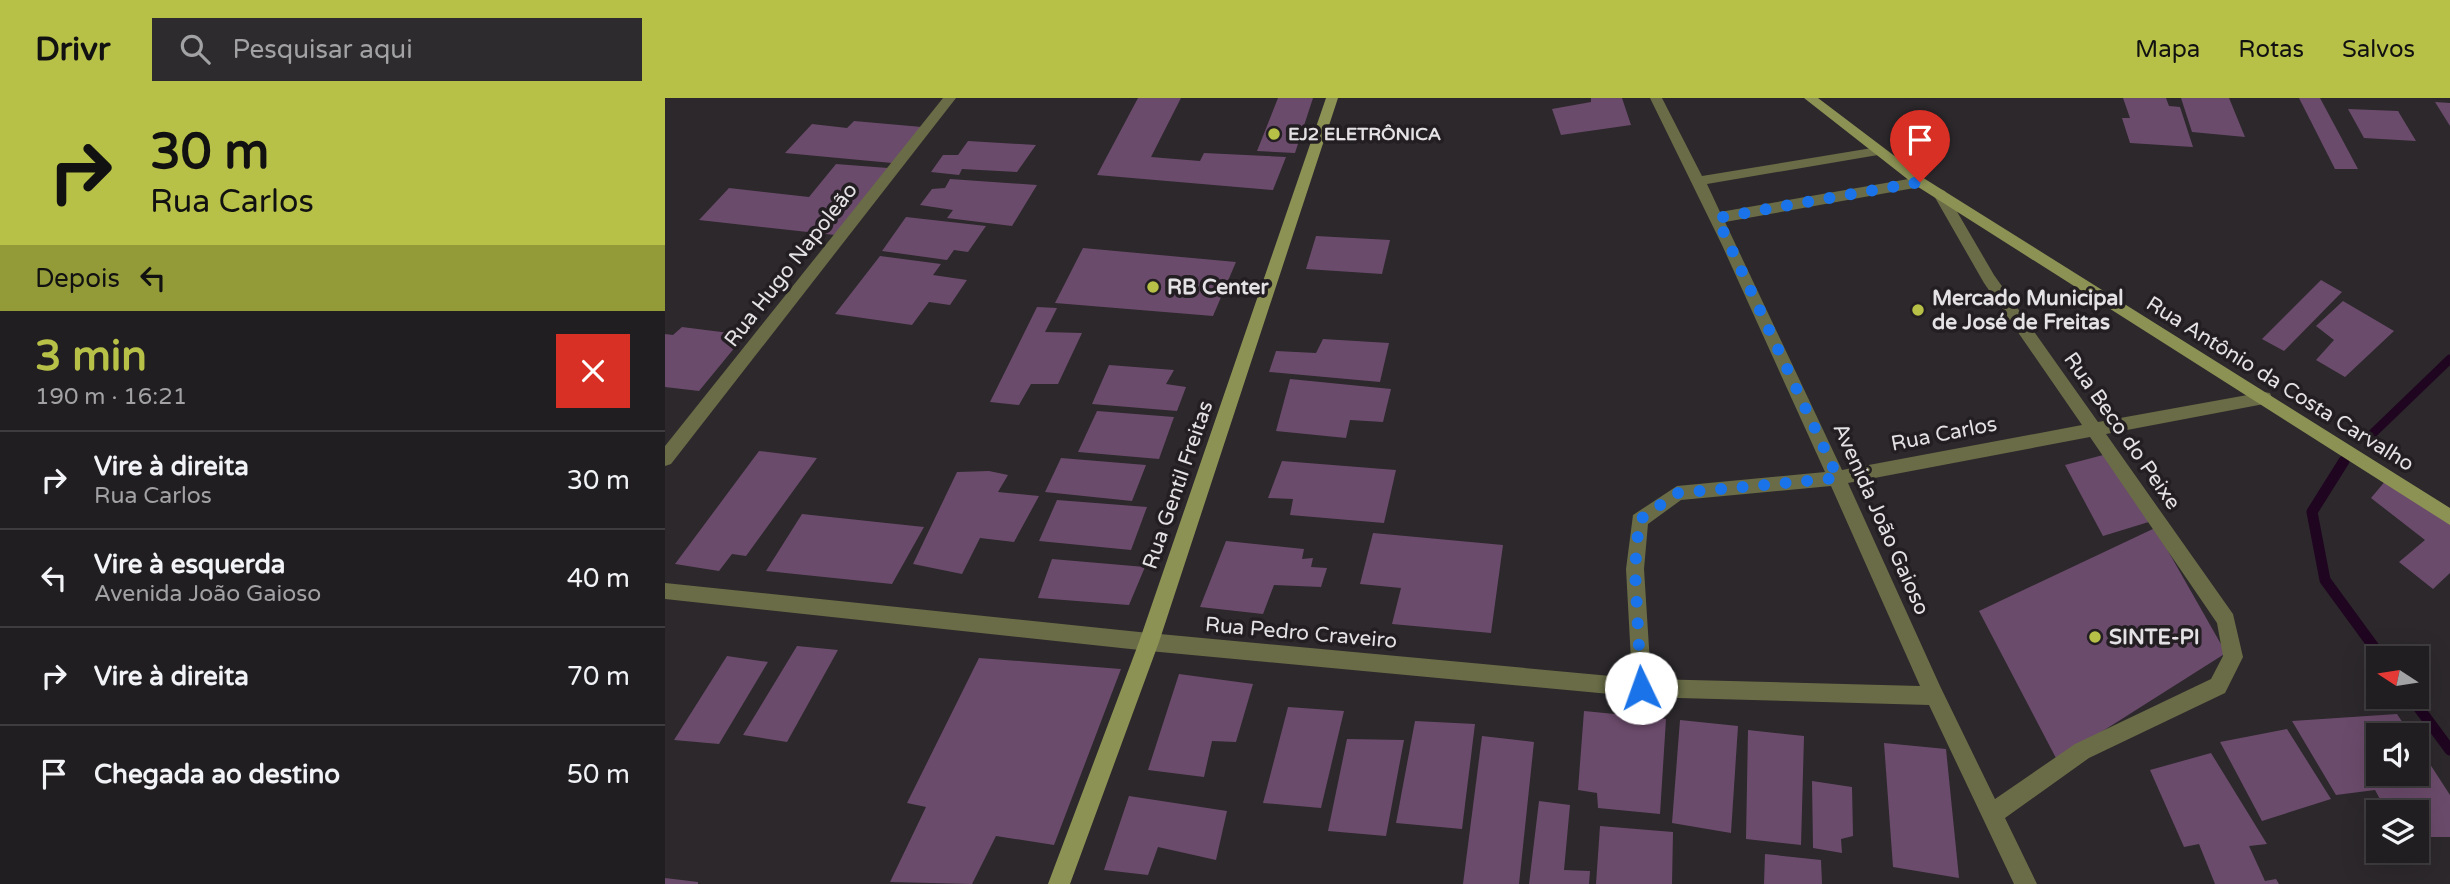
<!DOCTYPE html>
<html lang="pt">
<head>
<meta charset="utf-8">
<style>
	body { margin:0; font-family:"Varela Round",sans-serif; background:#2d2b2e; color:#f1f3f6; height:100vh; display:flex; flex-direction:column; font-size:26px; white-space:nowrap }
	* { box-sizing:border-box; margin:0 }
	p { font-size:23px; color:#a2a2a5 }
	.icon { flex:none; width:38px; height:38px; fill:none; stroke:currentColor; stroke-width:2; stroke-linecap:round; stroke-linejoin:round }
	.map { position:relative; flex:1; overflow:hidden }
	.sheet { display:flex; flex-direction:column; background:#211e21; width:665px }
	.sheet>* { flex:none }
	.top-card { background:#b8c147; color:#111; overflow:hidden }
	.needle { width:46px; rotate:282deg }
	.controls { position:absolute; left:1701px; top:548px; display:grid; gap:14px }
	.controls a { display:grid; place-items:center; width:63px; height:63px; border-radius:0px; background:#211e21; box-shadow:0 7px 28px #0002,0 0 0 2px #3e3c3f; font-size:35px }
	.pin { position:absolute; display:grid; place-items:center; width:60px; height:60px; color:#fff; margin:-72px -30px; border-radius:50% 50% 50% 0; rotate:-45deg; box-shadow:0 0 7px #0007 }
	.pin .icon { rotate:45deg }
	.me { position:absolute; width:77px; margin:-38px; rotate:357deg; stroke-linejoin:round; filter:drop-shadow(0 0 5px #0008) }
	.turn { display:flex; align-items:center; gap:24px; height:147px; padding:0 35px; font-size:32px }
	.turn .icon { width:91px; height:91px; stroke-width:2.5 }
	.turn b { display:block; font-size:49px; line-height:60px }
	.then { display:flex; align-items:center; height:66px; padding:0 35px; background:#0003; gap:14px; font-size:26px }
	.round { display:grid; place-items:center; flex:none; width:74px; height:74px; border-radius:0px; background:#2d2b2e }
	.summary { display:flex; align-items:center; justify-content:space-between; height:119px; padding:0 35px }
	h1 { font-size:42px; font-weight:700; line-height:52px; color:#b8c147 }
	ul { padding:0; list-style:none }
	li { display:flex; align-items:center; gap:21px; height:98px; padding:0 35px; border-top:2px solid #3e3c3f }
	li div { flex:1 }
	li b { display:block; font-size:26px }
	li em { font-style:normal }
	header { display:flex; align-items:center; gap:42px; box-sizing:border-box; height:98px; padding:0 35px; background:#b8c147; color:#111 }
	header strong { font-size:33px }
	nav { display:flex; gap:38px; margin-inline-start:auto; font-size:24px }
	.search { width:490px; height:63px; background:#2d2b2e; display:flex; align-items:center; gap:18px; box-sizing:border-box; padding:0 24px; border-radius:0px; color:#a2a2a5; font-size:26px }
	main { display:flex; flex:1; min-height:0 }
	.map>svg:first-child { display:block }
	.lines { fill:none; stroke-linecap:round; stroke-linejoin:round }
	.stream-far1 { stroke:#1f0520; stroke-width:9 }
	.stream { stroke:#1f0520; stroke-width:11 }
	.building { fill:#6b4b6b }
	.street { fill:#696c46; fill-rule:evenodd }
	.secondary { fill:#8c9254; fill-rule:evenodd }
	.route { stroke:#1a73e8; stroke-width:12; stroke-dasharray:0 21.6 }
	.poi-dot { fill:#b8c147; stroke:#221e22; stroke-width:2.5 }
	.labels { text-anchor:middle; dominant-baseline:central; stroke-width:7; stroke-linejoin:round; paint-order:stroke }
	.far-poi-label { font-size:18px; font-weight:bold; fill:#e5e2e5; stroke:#221e22; text-anchor:start }
	.street-label { font-size:21px; fill:#e5e2e5; stroke:#221e22 }
	.poi-label { font-size:21px; font-weight:bold; fill:#e5e2e5; stroke:#221e22; text-anchor:start }
</style>
</head>
<body>
<header>
<strong>Drivr</strong>
<div class="search"><svg class="icon" aria-label="search" viewBox="0 0 24 24"><circle cx="10" cy="10" r="6"/><path d="M15 15l6 6"/></svg>Pesquisar aqui</div>
<nav><a>Mapa</a><a>Rotas</a><a>Salvos</a></nav>
</header>
<main>
<section class="sheet">
<div class="top-card">
<div class="turn"><svg class="icon" aria-label="right" viewBox="0 0 24 24"><path d="M7 20v-9h11M14 6l5 5-5 5"/></svg><div><b>30 m</b>Rua Carlos</div></div>
<div class="then">Depois<svg class="icon" aria-label="left" viewBox="0 0 24 24"><path d="M17 20v-9H6M10 6l-5 5 5 5"/></svg></div>
</div>
<div class="summary"><div><h1>3 min</h1><p>190 m · 16:21</p></div><a class="round" style="background:#d93025;color:#fff"><svg class="icon" aria-label="close" viewBox="0 0 24 24"><path d="M6 6l12 12M18 6L6 18"/></svg></a></div>
<ul>
<li><svg class="icon" aria-label="right" viewBox="0 0 24 24"><path d="M7 20v-9h11M14 6l5 5-5 5"/></svg><div><b>Vire à direita</b><p>Rua Carlos</p></div><em>30 m</em></li>
<li><svg class="icon" aria-label="left" viewBox="0 0 24 24"><path d="M17 20v-9H6M10 6l-5 5 5 5"/></svg><div><b>Vire à esquerda</b><p>Avenida João Gaioso</p></div><em>40 m</em></li>
<li><svg class="icon" aria-label="right" viewBox="0 0 24 24"><path d="M7 20v-9h11M14 6l5 5-5 5"/></svg><div><b>Vire à direita</b></div><em>70 m</em></li>
<li><svg class="icon" aria-label="arrive" viewBox="0 0 24 24"><path d="M6 21V4h12l-3 4 3 4H6"/></svg><div><b>Chegada ao destino</b></div><em>50 m</em></li>
</ul>
</section>
<div class="map">
<svg width="1785" height="786" viewBox="0 0 1785 786">
	<rect width="100%" height="100%" fill="#2c282c"/>
	<g class="lines">
		<polyline class="stream-far1" points="1703,340 1785,261"/>
		<g class="stream">
			<polyline points="1679,363 1647,414 1660,482 1717,560"/>
			<polyline points="1745,598 1785,652"/>
		</g>
	</g>
	<g class="building">
		<polygon points="473,0 516,0 486,59 535,63 539,55 621,59 608,92 432,77"/>
		<polygon points="613,0 648,0 630,55 592,53"/>
		<polygon points="926,0 957,0 966,27 896,37 887,11 926,4"/>
		<polygon points="1458,0 1501,0 1504,8 1515,9 1528,49 1465,45 1457,20 1465,20"/>
		<polygon points="1516,0 1564,0 1580,39 1527,34"/>
		<polygon points="1634,0 1655,0 1693,71 1670,71"/>
		<polygon points="1770,4 1785,5 1785,28"/>
		<polygon points="1683,11 1733,13 1751,43 1699,40"/>
		<polygon points="189,23 257,29 227,65 120,55 147,26 182,30"/>
		<polygon points="303,43 371,47 352,74 297,71 294,77 266,74 278,57 293,57"/>
		<polygon points="171,66 223,70 170,137 34,122 64,90 144,99"/>
		<polygon points="285,81 372,87 347,128 282,120 288,112 255,107 267,91 280,90"/>
		<polygon points="241,119 321,128 303,154 289,152 282,162 217,153"/>
		<polygon points="651,138 725,142 717,176 641,171"/>
		<polygon points="418,150 571,164 548,218 390,205"/>
		<polygon points="215,158 276,166 268,177 302,182 285,207 264,204 247,227 170,216"/>
		<polygon points="1656,182 1677,194 1619,253 1597,241"/>
		<polygon points="1678,203 1729,233 1680,279 1651,262 1669,242 1651,228"/>
		<polygon points="372,209 392,210 380,234 417,235 393,286 366,286 354,307 325,304"/>
		<polygon points="17,229 80,237 34,293 0,289 0,236 8,237"/>
		<polygon points="658,241 724,245 715,284 604,274 611,253 651,255"/>
		<polygon points="444,267 509,272 501,286 521,289 512,313 427,306"/>
		<polygon points="625,281 726,291 718,324 685,322 681,340 611,333"/>
		<polygon points="432,313 509,319 494,361 413,354"/>
		<polygon points="94,353 152,360 81,458 67,456 54,473 10,466"/>
		<polygon points="1442,356 1487,423 1438,438 1400,367"/>
		<polygon points="396,360 481,367 467,403 380,394"/>
		<polygon points="617,363 731,372 719,425 625,417 628,401 603,400"/>
		<polygon points="324,373 343,377 333,394 374,398 349,444 315,440 297,476 248,466 292,374"/>
		<polygon points="1722,381 1785,423 1785,475 1768,491 1734,464 1760,442 1706,400"/>
		<polygon points="392,402 482,409 466,452 374,443"/>
		<polygon points="137,416 259,429 227,486 101,473"/>
		<polygon points="1490,430 1561,555 1392,662 1314,513"/>
		<polygon points="708,435 838,447 826,535 727,526 736,490 695,486"/>
		<polygon points="561,443 639,451 637,461 648,460 646,469 662,470 656,489 609,487 598,516 535,509"/>
		<polygon points="387,461 480,469 464,507 373,500"/>
		<polygon points="132,548 173,552 122,644 78,637"/>
		<polygon points="62,558 103,564 54,646 9,642"/>
		<polygon points="314,560 456,571 389,747 331,738 307,786 225,784 261,709 242,705"/>
		<polygon points="514,576 588,586 571,644 547,643 539,679 483,672"/>
		<polygon points="623,609 679,613 656,710 598,705"/>
		<polygon points="919,613 1001,621 995,716 933,710 932,695 913,692"/>
		<polygon points="1732,616 1746,637 1713,637 1713,676 1752,676 1752,646 1785,697 1785,739 1752,739 1752,714 1722,714 1710,692 1671,697 1627,623"/>
		<polygon points="1015,622 1073,628 1066,735 1007,725"/>
		<polygon points="750,623 810,626 797,731 731,725"/>
		<polygon points="1622,631 1666,701 1597,723 1555,644"/>
		<polygon points="1083,632 1139,638 1136,747 1081,741"/>
		<polygon points="817,638 869,644 854,786 798,786"/>
		<polygon points="682,641 739,642 721,738 663,733"/>
		<polygon points="1219,645 1281,651 1294,780 1228,769"/>
		<polygon points="1546,655 1602,746 1584,748 1600,783 1611,781 1614,786 1550,786 1534,746 1519,749 1485,672"/>
		<polygon points="1147,683 1187,689 1188,738 1176,741 1177,755 1148,750"/>
		<polygon points="464,698 562,713 551,762 493,749 483,777 439,772"/>
		<polygon points="874,703 905,707 899,772 925,773 924,786 864,786"/>
		<polygon points="935,728 1008,734 1007,786 931,786"/>
		<polygon points="1100,756 1156,762 1157,786 1099,786"/>
		<polygon points="0,780 33,784 33,786 0,786"/>
	</g>
	<g class="lines">
		<g class="street">
			<polygon points="278,0 291,0 6,366 0,368 0,348"/>
			<path d="M 985,0 L 997,0 L 1037,78 L 1213,49 L 1220,53 L 1213,57 L 1042,86 L 1055,114 L 1255,79 L 1262,84 L 1255,89 L 1060,124 L 1177,372 L 1417,327 L 1319,185 L 1268,96 L 1275,91 L 1280,93 L 1329,177 L 1433,324 L 1599,294 L 1605,295 L 1607,300 L 1605,305 L 1599,306 L 1441,336 L 1568,516 L 1578,559 L 1560,595 L 1424,660 L 1340,720 L 1372,786 L 1349,786 L 1264,607 L 977,599 L 484,553 L 0,501 L 0,485 L 484,535 L 967,580 L 961,471 L 968,417 L 1012,388 L 1160,374 L 1057,147 ZM 1425,339 L 1552,525 L 1558,558 L 1546,581 L 1410,646 L 1330,701 L 1275,588 L 1183,385 ZM 1166,388 L 1255,588 L 986,581 L 979,471 L 983,426 L 1016,402 Z"/>
		</g>
		<g class="secondary">
			<polygon points="661,0 673,0 494,544 405,786 383,786 474,544"/>
			<polygon points="1139,0 1153,0 1260,81 1785,410 1785,427 1250,87"/>
		</g>
	</g>
	<g class="lines">
		<polyline class="route" points="976,590 970,471 974,422 1012,395 1173,380 1052,120 1255,84"/>
	</g>
	<g class="poi-dot">
		<circle cx="609" cy="36" r="7"/>
		<circle cx="488" cy="189" r="7"/>
		<circle cx="1253" cy="212" r="7"/>
		<circle cx="1430" cy="539" r="7"/>
	</g>
	<g class="labels">
		<g class="far-poi-label">
			<text x="623" y="36">EJ2 ELETRÔNICA</text>
		</g>
		<g class="street-label">
			<text transform="translate(126 167) rotate(-52)">Rua Hugo Napoleão</text>
			<text transform="translate(1615 286) rotate(32)">Rua Antônio da Costa Carvalho</text>
			<text transform="translate(1457 333) rotate(55)">Rua Beco do Peixe</text>
			<text transform="translate(1279 336) rotate(-11)">Rua Carlos</text>
			<text transform="translate(513 387) rotate(-71)">Rua Gentil Freitas</text>
			<text transform="translate(1216 421) rotate(66)">Avenida João Gaioso</text>
			<text transform="translate(636 535) rotate(5)">Rua Pedro Craveiro</text>
		</g>
		<g class="poi-label">
			<text x="502" y="189">RB Center</text>
			<text x="1267" y="200">Mercado Municipal<tspan x="1267" dy="24">de José de Freitas</tspan></text>
			<text x="1444" y="539">SINTE-PI</text>
		</g>
	</g>
</svg>
<div class="controls">
<a><svg class="needle" viewBox="-14 -14 28 28"><path d="M0-13l5 13h-10z" fill="#e53935"/><path d="M0 13l5-13h-10z" fill="#a2a2a5"/></svg></a>
<a><svg class="icon" aria-label="sound" viewBox="0 0 24 24"><path d="M4 9h4l5-4v14l-5-4H4zM17 9q2 3 0 6"/></svg></a>
<a><svg class="icon" aria-label="layers" viewBox="0 0 24 24"><path d="M12 4l9 5-9 5-9-5zM3 14l9 5 9-5"/></svg></a>
</div>
<div class="pin" style="left:1255px;top:84px;background:#d93025"><svg class="icon" aria-label="arrive" viewBox="0 0 24 24"><path d="M6 21V4h12l-3 4 3 4H6"/></svg></div>
<svg class="me" style="left:976px;top:590px" viewBox="-20 -20 40 40"><circle r="19" fill="#fff"/><path d="M0-13L10 11 0 6-10 11z" fill="#1a73e8"/></svg>
</div>
</main>
</body>
</html>
